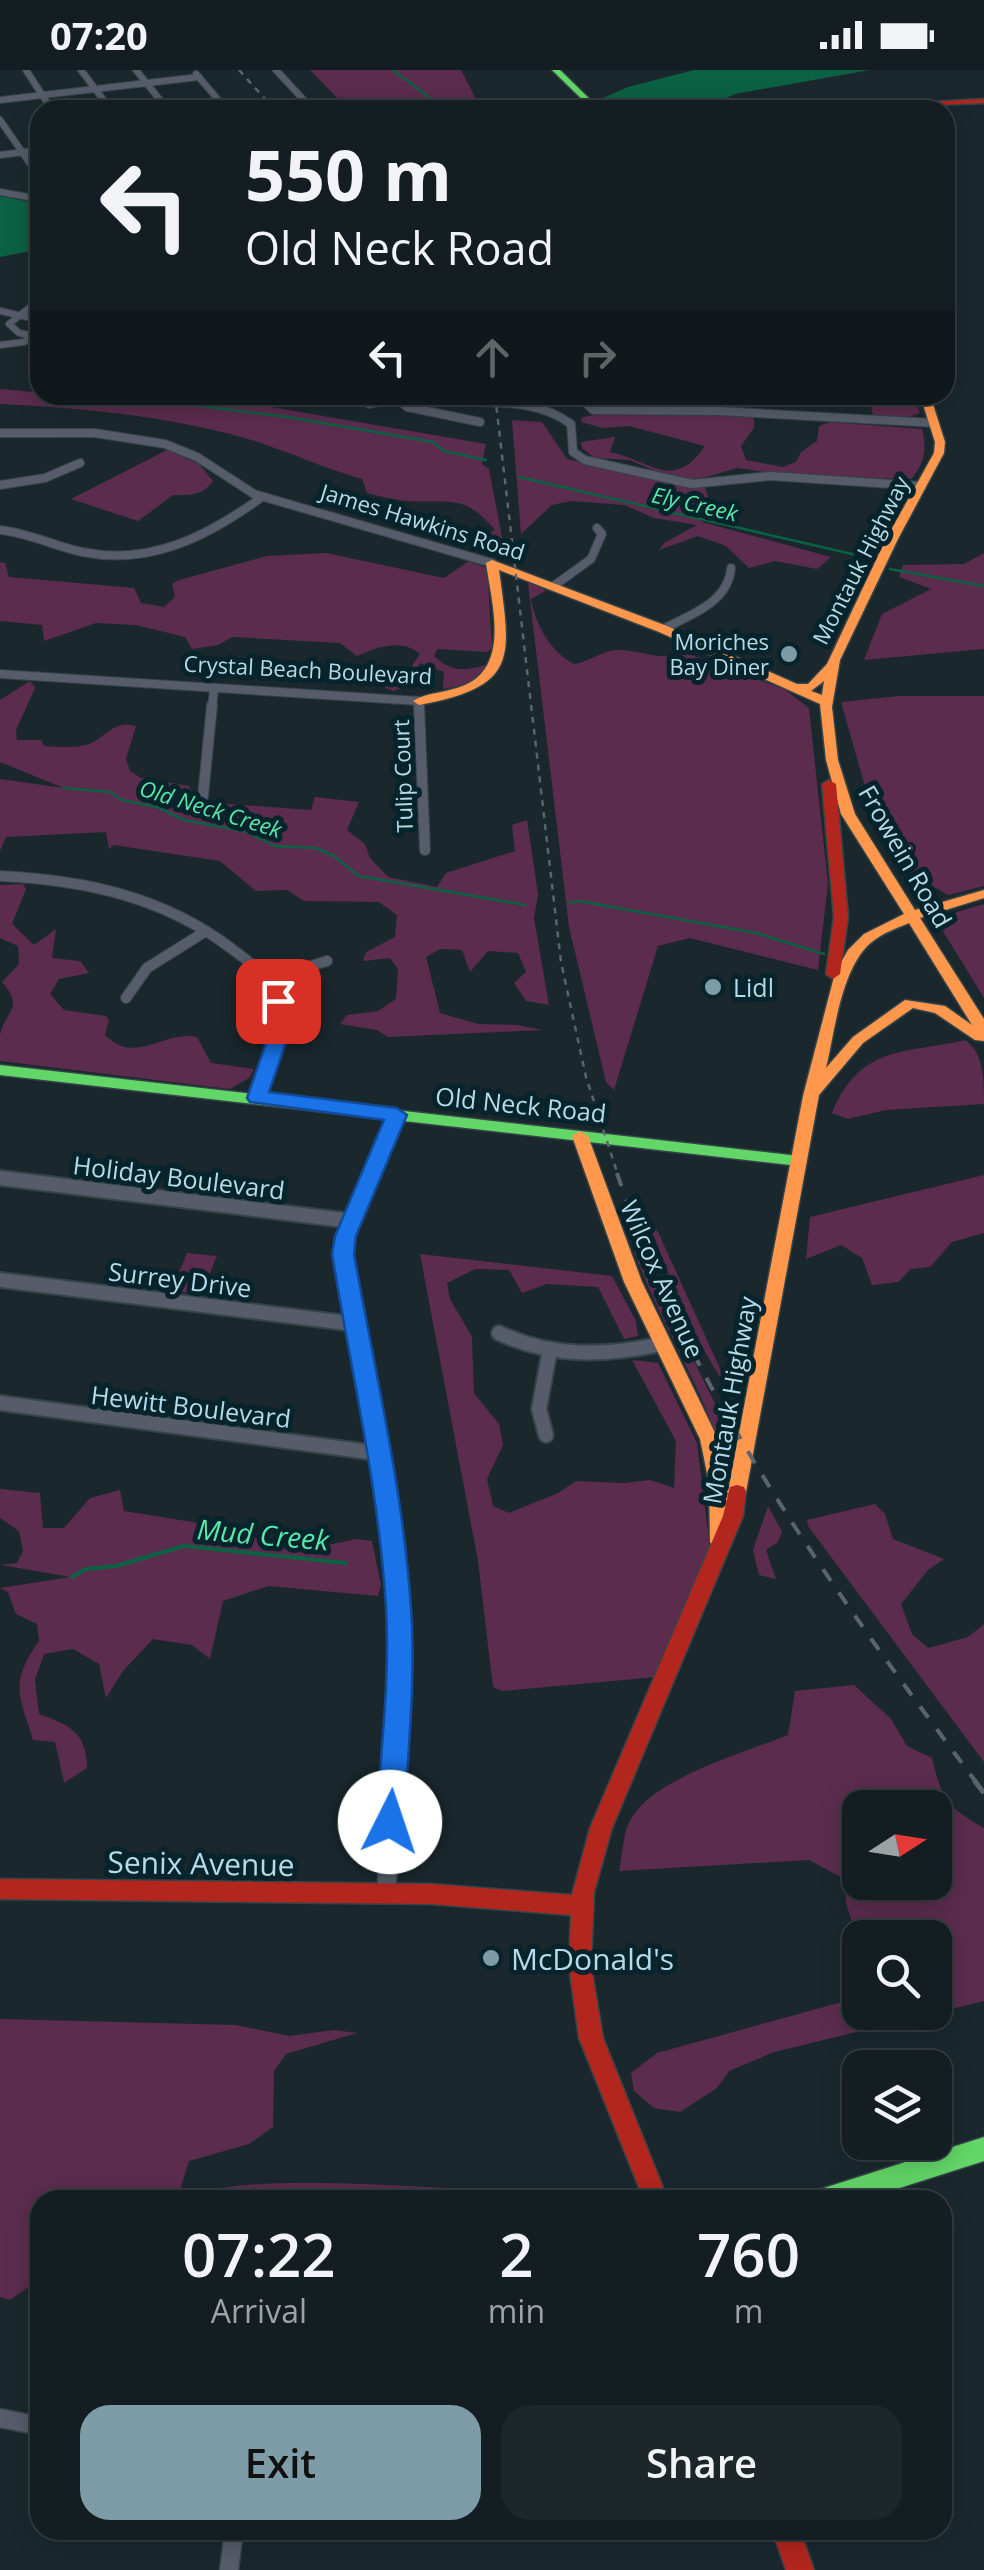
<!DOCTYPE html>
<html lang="en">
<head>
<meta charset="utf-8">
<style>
	body { margin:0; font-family:"Open Sans",sans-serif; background:#1d272a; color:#f1f3f6; height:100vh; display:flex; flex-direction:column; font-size:38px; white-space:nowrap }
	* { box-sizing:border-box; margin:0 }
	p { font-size:32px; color:#9da2a5 }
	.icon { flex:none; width:55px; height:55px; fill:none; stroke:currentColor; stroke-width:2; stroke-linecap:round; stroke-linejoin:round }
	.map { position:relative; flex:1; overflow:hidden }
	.panel { position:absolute; left:30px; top:2120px; width:922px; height:350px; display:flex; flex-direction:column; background:#141e22; border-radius:30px; box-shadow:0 5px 25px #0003,0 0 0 2px #333c40 }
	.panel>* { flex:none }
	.hud { position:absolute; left:30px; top:30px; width:925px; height:305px; border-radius:30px; box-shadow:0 5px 25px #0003,0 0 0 2px #333c40; background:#141e22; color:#f1f3f6; overflow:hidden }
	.needle { width:65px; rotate:78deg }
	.controls { position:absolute; left:842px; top:1720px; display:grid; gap:20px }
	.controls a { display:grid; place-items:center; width:110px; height:110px; border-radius:20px; background:#141e22; box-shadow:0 5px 25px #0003,0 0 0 2px #333c40; font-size:50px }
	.pin { position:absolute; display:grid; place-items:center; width:85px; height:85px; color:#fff; margin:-42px; border-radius:20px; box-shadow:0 5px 15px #0006 }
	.me { position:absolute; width:110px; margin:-55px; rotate:4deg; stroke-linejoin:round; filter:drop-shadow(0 0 8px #0008) }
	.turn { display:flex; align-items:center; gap:35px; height:210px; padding:0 50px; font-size:45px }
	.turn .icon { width:130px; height:130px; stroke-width:2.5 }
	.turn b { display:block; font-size:70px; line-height:85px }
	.lanes { display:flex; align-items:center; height:95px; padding:0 50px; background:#0003; justify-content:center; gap:50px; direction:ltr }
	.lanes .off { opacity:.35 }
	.eta { display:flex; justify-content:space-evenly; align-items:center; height:170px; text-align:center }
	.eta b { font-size:60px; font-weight:600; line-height:70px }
	.primary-button { display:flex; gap:20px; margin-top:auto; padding:20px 50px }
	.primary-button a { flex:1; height:115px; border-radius:30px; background:#7e9ca7; color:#111; font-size:40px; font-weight:600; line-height:115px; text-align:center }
	.primary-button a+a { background:#1d272a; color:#f1f3f6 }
	.status { display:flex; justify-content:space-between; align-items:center; height:70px; padding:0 50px; background:#141e22; direction:ltr }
	.status svg { height:28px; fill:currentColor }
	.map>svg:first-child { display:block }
	.green { fill:#5b2c4e; fill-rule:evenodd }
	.water { fill:#0b6143 }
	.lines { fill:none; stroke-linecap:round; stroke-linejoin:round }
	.stream-far1 { stroke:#0b6143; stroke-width:2.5 }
	.stream { stroke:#0b6143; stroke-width:4 }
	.street-far4-casing { stroke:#344449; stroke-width:8 }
	.street-far3-casing { stroke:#344449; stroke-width:10 }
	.street-far2-casing { stroke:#344449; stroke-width:12 }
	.street-far1-casing { stroke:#344449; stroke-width:18 }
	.street-casing { stroke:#344449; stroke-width:21 }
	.fast-casing { stroke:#344449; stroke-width:3 }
	.slow-casing { stroke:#344449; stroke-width:3 }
	.jam-casing { stroke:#344449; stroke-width:3 }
	.street-far4 { stroke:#565c69; stroke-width:6 }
	.street-far3 { stroke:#565c69; stroke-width:8 }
	.street-far2 { stroke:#565c69; stroke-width:10 }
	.street-far1 { stroke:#565c69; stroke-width:14 }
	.street { stroke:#565c69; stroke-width:18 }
	.fast { fill:#63d668; fill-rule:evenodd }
	.slow { fill:#ff974d; fill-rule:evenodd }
	.jam { fill:#b3261e; fill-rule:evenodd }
	.rail-far2 { stroke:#5b646e; stroke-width:2.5; stroke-dasharray:6 6; stroke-linecap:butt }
	.rail-far1 { stroke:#5b646e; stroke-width:4; stroke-dasharray:14 14; stroke-linecap:butt }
	.rail { stroke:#5b646e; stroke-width:5; stroke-dasharray:18 18; stroke-linecap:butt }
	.route { fill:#1a73e8; stroke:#114b97; stroke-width:2.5 }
	.poi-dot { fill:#7e9ca7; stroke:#07232b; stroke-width:4 }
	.labels { text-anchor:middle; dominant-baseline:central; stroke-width:10; stroke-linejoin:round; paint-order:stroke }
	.far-water-label { font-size:22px; font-style:italic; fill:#59e7aa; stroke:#07232b }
	.far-street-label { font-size:22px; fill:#b4dbe9; stroke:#07232b }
	.far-poi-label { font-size:22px; fill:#b4dbe9; stroke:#07232b; text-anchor:end }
	.street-label { font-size:25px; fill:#b4dbe9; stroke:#07232b }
	.poi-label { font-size:25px; fill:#b4dbe9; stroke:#07232b; text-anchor:start }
	.water-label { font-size:28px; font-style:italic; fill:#59e7aa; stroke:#07232b }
	.near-street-label { font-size:30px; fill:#b4dbe9; stroke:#07232b }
	.near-poi-label { font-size:30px; fill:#b4dbe9; stroke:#07232b; text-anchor:start }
</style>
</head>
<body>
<div class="status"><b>07:20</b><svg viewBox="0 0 49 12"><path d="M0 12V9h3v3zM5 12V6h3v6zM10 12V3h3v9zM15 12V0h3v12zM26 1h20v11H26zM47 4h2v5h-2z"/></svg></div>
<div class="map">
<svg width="984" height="2500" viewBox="0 0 984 2500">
	<rect width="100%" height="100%" fill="#1a282d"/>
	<g class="green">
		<polygon points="310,0 461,0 478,33 579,34 586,40 349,40"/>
		<path d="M 0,319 L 123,330 L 110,325 L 233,325 L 265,336 L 486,374 L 482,394 L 489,399 L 505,483 L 464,476 L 495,460 C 464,423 450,434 407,431 C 394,430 380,426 367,423 L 362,409 C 322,398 285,380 245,368 C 166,346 83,338 0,334 Z"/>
		<polygon points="862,325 914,325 920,343 909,347 873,345 870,333"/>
		<path d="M 618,341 L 749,346 L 754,348 L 754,358 L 741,376 L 746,390 L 783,397 L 796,392 L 801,382 L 817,371 L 819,356 L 829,352 L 922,359 C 927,379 925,393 911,409 L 788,405 L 737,398 L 696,410 L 662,404 L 630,390 L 595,388 L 582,378 L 581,372 L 615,367 L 610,382 C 652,391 673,422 705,376 L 629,356 L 603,358 L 581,352 L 582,347 Z"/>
		<polygon points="512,350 542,352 567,389 705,418 708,426 698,446 702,452 831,487 817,499 775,491 749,498 726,476 698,466 659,480 664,473 697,455 654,448 624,435 571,431 552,435 521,464"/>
		<path d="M 167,380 L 199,394 L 213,411 C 203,426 189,425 173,425 L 138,451 L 71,429 Z"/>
		<path d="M 326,483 L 444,508 L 469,491 L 487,498 L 492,578 L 487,582 L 437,579 L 434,586 C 452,603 466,601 489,594 L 488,602 L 463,615 L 443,619 L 444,602 L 420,593 L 410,614 L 394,621 L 385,618 L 389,610 L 404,607 L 420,584 C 402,568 377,577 357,586 L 340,573 L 232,567 L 218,575 L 192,579 L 185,567 L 136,555 L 96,553 L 44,571 L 42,555 L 0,551 L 0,492 L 5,493 L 9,507 L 134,518 L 141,533 L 164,537 L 175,527 L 172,514 L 179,510 L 267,486 Z"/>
		<polygon points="984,483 984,579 864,590 882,544 931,519 899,507 903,495 964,494"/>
		<path d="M 528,513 L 541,515 L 545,521 L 531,529 C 536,556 550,581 574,594 C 590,591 605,579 620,580 C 646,581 658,592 683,582 L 784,619 L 809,638 L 828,814 L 818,900 L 690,868 L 658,876 L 614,1020 L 606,1012 L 569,857 Z"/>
		<path d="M 30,611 L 35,618 L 16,660 L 17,670 L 41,670 L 44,676 C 58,677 82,679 93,672 C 111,662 114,651 136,656 L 126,689 L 130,701 L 141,708 L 189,716 L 192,722 L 188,731 L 311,740 L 315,727 L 359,732 L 347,760 L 365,774 L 370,788 L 388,807 L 437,817 L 446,803 L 515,781 L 512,755 L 527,750 L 538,824 L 534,848 L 549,935 L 526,931 L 514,913 L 526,902 L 518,883 L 488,881 L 470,902 L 462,880 L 440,879 L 426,887 L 440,943 L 478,954 L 517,955 L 543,960 L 388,967 L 377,960 L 340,954 L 347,945 L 378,941 L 396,929 L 398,899 L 390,888 L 363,891 L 366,882 L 395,867 L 397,845 L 379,832 L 304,831 L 287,820 L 256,821 L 220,791 L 114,775 L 109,779 L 106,762 L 6,767 L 0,781 L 0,709 L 64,718 L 0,692 L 0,630 Z"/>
		<polygon points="899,626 984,626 984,816 948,825 906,801 864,713 841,632"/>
		<path d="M 23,814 L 26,819 L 12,854 L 34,875 L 56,859 L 52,888 L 80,891 L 89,903 L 59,909 L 50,924 L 64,940 L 106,946 L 109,950 L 105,965 C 136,996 164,960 197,967 L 211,993 L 254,999 L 249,1008 L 230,1019 L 0,991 C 0,983 0,972 0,965 C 6,939 25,939 2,912 L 19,894 L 18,876 L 0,868 L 0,815 Z"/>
		<polygon points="984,834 984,928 938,853 957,842"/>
		<path d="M 965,970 C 984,982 984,1010 984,1034 L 886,1040 L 848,1049 L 832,1043 C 860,975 904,984 965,970 Z"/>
		<polygon points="984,1105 984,1163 952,1172 930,1197 911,1199 898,1212 872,1215 862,1188 841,1175 806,1189 810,1147"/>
		<path d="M 625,1154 L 737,1377 L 728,1400 C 704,1314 650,1240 625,1154 Z"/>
		<path d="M 649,1154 L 658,1162 L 732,1325 C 695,1273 672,1213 649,1154 Z"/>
		<polygon points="187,1183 217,1186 201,1224 171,1221"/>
		<polygon points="420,1184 612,1206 636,1251 638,1266 624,1269 598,1217 547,1214 522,1223 509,1200 475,1199 447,1213 450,1229 472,1267 474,1323 499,1354 503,1375 487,1409 493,1436 509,1443 558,1423 576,1411 623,1413 650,1410 674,1418 676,1371 632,1290 658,1293 697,1373 710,1479 656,1607 502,1621 493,1617 478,1491"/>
		<path d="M 0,1419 L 40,1423 L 43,1458 L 64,1458 L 90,1428 L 120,1420 L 124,1441 L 223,1457 L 296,1482 L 356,1469 L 372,1471 L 381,1515 L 378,1526 L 268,1516 L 223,1531 L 210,1589 L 192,1575 L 153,1569 L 123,1601 L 106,1628 L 99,1594 L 73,1579 L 44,1584 L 35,1610 L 39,1644 C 70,1655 87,1663 87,1698 L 64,1713 L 55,1672 L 33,1670 C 19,1623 9,1614 39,1571 L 37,1554 L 16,1544 L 8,1522 L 0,1518 L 70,1507 L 1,1495 L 17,1493 L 23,1481 L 19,1461 L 0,1448 Z"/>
		<polygon points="875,1434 885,1444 893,1469 944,1489 928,1500 901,1534 912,1564 928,1578 968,1567 984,1554 984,1692 808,1456 807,1450"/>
		<polygon points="768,1436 782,1462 778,1472 766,1480 776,1509 759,1505 753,1480"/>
		<path d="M 854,1615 L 891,1649 L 907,1676 L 932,1688 C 942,1730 946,1736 984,1758 L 984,1931 L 774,1982 L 729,2001 L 717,2018 L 680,2042 L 654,2038 L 634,2021 L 631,2003 L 657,1983 L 860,1927 L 860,1942 L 935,1942 L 935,1868 L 860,1868 L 860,1877 L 846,1833 L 846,1810 L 809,1790 L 619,1801 C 622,1786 623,1768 628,1755 C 647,1709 744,1683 788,1665 L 795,1621 ZM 860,1738 L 935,1738 L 935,1812 L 860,1812 Z"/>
		<path d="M 0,1949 L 235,1955 L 289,1966 L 334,1960 L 357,1963 L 286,1984 L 274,2001 L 273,2057 L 249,2074 L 189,2091 L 181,2117 L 200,2125 C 240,2101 461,2120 521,2122 L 523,2130 L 40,2130 L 40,2209 L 10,2230 L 0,2227 Z"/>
	</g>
	<g class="water">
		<polygon points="694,0 870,0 735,24 701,40 607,40 596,31 628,17"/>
		<polygon points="0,126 40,134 40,179 0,187"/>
	</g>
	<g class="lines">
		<g class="stream-far1">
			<polyline points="393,0 438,34 434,40"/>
			<polyline points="111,325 288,347 433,372 444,381 486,390"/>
			<polyline points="191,325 200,330 198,334"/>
			<polyline points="519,407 865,487"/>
			<polyline points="890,499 984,516"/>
			<polyline points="63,718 110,722 122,730 157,737 184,750 247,762 274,776 316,778 334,786 359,806 525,835"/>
			<polyline points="570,833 579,831 756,863 824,884"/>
		</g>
		<polyline class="stream" points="72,1507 86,1499 116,1496 184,1476 346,1493"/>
		<defs>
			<g id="street-far4">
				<polyline points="26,0 52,40"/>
				<polyline points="81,0 111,40"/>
				<polyline points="136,0 168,40"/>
				<polyline points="276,0 313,40"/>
				<polyline points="196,4 227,40"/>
				<polyline points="0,30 199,7"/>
				<polyline points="0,50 40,108"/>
				<polyline points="0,85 40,80"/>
				<polyline points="945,103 950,113"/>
				<polyline points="0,122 40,129"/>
				<polyline points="40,229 9,254 19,263 40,267"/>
				<polyline points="0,241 40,250"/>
				<polyline points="0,275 24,272 32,265"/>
			</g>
			<g id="street-far3">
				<path d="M 408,325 C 462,341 524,319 571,354 L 573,382 L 585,390 L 692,414 L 770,406 L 922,416"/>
				<polyline points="408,325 397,328 407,337 480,352"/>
				<polyline points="588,325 586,333 593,340 719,341 935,353"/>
				<polyline points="369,334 397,328"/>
				<polyline points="0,363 95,363 165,374 197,387 254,424 492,493"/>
				<polyline points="0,415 45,408 80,393"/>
				<path d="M 0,460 C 29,463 54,476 82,482 C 151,496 208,466 262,427"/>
				<polyline points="555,515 591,489 602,464 597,458"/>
				<path d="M 663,559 C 690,545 728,533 731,498"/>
				<polyline points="0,604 419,631 419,638"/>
				<polyline points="212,638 214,618"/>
			</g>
			<g id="street-far2">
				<polyline points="419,635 425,780"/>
				<polyline points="203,726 212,635"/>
				<path d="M 0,806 C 85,810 164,827 232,879 C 250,892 271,908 277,931 C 286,964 268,998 257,1028"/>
				<polyline points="268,909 327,891"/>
				<polyline points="126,928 147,898 206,861"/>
				<polyline points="372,1105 397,1045"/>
			</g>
			<g id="street-far1">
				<polyline points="373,1103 346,1166 343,1184 394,1495 400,1610 394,1712"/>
				<polyline points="0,1108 352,1151"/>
				<polyline points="0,1210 355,1254"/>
				<path d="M 499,1263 C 552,1288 606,1286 662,1274"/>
				<polyline points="0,1333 377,1383"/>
				<polyline points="546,1365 539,1339 550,1279"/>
			</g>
			<g id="street">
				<polyline points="386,1823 394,1710"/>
				<polyline points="0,2348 40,2356"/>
				<polyline points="229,2500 234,2460"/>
			</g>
			<g id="fast">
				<polygon points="552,0 560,0 601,40 593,40"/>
				<polygon points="0,995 799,1086 807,1091 799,1096 0,1005"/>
				<polygon points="984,2067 984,2091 862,2130 812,2130 815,2121 824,2118"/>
			</g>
			<path id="slow" d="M 920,325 L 930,325 L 945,372 L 944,383 L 898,469 L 840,590 L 832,637 L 838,690 L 855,744 L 915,840 L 984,820 L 984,828 L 920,848 L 984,949 L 984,971 L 975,970 L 935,943 L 913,938 L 863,973 L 819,1025 L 746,1422 L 744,1427 L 730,1427 L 728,1422 L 730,1472 L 727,1477 L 720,1480 L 713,1477 L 710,1472 L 709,1413 L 700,1369 L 624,1212 L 572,1066 L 580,1061 L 588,1066 L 642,1212 L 718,1369 L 728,1421 L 803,1026 L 835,903 L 848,880 L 864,864 L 904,844 L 841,744 L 826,690 L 820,634 L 659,562 L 499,500 C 511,589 519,616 419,635 L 413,631 C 427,622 448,623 465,615 C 511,595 491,531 486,493 L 492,490 L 667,556 L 797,614 L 808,614 L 827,594 L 886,469 L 934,383 L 935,372 ZM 824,611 L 822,625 L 811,621 ZM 909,853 L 972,955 L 945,936 L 905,930 L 853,967 L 826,998 C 835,961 841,896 873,871 C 883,863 897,858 909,853 Z"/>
			<g id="jam">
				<polygon points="984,29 984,33 817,40 821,38"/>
				<polygon points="829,710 836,714 848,847 840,904 833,909 826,904 834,847 822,714"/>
				<polygon points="737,1415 744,1417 746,1422 743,1446 612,1758 594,1822 591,1896 603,1968 668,2130 644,2130 579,1968 569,1896 571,1845 431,1834 0,1829 0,1809 431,1814 572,1825 590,1758 723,1446 730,1417"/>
				<polygon points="772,2460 800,2460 814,2500 786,2500"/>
			</g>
		</defs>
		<use href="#street-far4" class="street-far4-casing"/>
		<use href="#street-far3" class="street-far3-casing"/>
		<use href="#street-far2" class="street-far2-casing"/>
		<use href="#street-far1" class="street-far1-casing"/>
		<use href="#street" class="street-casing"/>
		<use href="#fast" class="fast-casing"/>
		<use href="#slow" class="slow-casing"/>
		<use href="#jam" class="jam-casing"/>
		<use href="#street-far4" class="street-far4"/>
		<use href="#street-far3" class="street-far3"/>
		<use href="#street-far2" class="street-far2"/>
		<use href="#street-far1" class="street-far1"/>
		<use href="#street" class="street"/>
		<use href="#fast" class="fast"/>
		<use href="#slow" class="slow"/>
		<use href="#jam" class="jam"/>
		<g class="rail-far2">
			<polyline points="239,0 275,40"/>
			<polyline points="495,325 561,892 586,1007 618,1105"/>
		</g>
		<path class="rail-far1" d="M 617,1103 C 688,1321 840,1530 976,1712"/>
		<polyline class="rail" points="974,1710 984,1723"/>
	</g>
	<path class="route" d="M 278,925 L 287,931 L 289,964 L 269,1022 L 397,1038 L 407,1045 L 356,1166 L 354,1184 C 375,1301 403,1419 411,1538 C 416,1609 408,1681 404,1752 L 400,1760 L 390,1764 L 380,1760 L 376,1752 C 381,1681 390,1609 386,1538 C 379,1420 351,1301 332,1184 L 335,1166 L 384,1050 L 250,1032 L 247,1028 L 269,964 L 268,931 Z"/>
	<g class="poi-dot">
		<circle cx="789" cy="584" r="10"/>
		<circle cx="713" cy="917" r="10"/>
		<circle cx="491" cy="1888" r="10"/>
	</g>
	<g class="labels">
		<g class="far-water-label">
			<text transform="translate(695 433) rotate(13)">Ely Creek</text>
			<text transform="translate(211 738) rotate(17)">Old Neck Creek</text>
		</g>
		<g class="far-street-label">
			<text transform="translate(423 451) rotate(17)">James Hawkins Road</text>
			<text transform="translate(860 490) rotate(-63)">Montauk Highway</text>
			<text transform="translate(308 599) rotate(3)">Crystal Beach Boulevard</text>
			<text transform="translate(402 706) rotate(-92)">Tulip Court</text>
		</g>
		<g class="far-poi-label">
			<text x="769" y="571">Moriches<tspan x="769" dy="25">Bay Diner</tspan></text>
		</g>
		<g class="street-label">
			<text transform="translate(906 786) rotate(60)">Frowein Road</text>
			<text transform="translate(521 1034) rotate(6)">Old Neck Road</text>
			<text transform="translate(179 1107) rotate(7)">Holiday Boulevard</text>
			<text transform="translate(180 1209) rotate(7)">Surrey Drive</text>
			<text transform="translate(663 1209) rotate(66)">Wilcox Avenue</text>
			<text transform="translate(729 1330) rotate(-80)">Montauk Highway</text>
			<text transform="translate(191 1336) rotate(7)">Hewitt Boulevard</text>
		</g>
		<g class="poi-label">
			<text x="733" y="917">Lidl</text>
		</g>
		<g class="water-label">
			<text transform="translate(263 1464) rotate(5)">Mud Creek</text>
		</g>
		<g class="near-street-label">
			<text transform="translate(201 1793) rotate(1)">Senix Avenue</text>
		</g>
		<g class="near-poi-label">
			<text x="511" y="1888">McDonald's</text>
		</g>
	</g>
</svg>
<div class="controls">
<a><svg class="needle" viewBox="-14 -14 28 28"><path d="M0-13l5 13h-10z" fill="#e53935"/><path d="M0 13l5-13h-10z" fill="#9da2a5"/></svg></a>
<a><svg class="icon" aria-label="search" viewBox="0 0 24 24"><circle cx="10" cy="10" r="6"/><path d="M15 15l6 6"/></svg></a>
<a><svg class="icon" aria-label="layers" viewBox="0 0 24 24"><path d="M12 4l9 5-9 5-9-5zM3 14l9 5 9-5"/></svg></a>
</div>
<div class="pin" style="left:278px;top:931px;background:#d93025"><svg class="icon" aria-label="arrive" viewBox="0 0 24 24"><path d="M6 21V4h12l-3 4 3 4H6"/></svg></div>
<svg class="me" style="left:390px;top:1752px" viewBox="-20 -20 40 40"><circle r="19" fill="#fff"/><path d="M0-13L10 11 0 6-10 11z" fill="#1a73e8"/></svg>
<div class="hud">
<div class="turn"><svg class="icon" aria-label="left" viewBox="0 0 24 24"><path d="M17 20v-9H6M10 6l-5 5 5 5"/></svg><div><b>550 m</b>Old Neck Road</div></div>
<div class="lanes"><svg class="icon" aria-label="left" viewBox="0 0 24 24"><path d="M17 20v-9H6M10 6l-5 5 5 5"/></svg><svg class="icon off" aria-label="ahead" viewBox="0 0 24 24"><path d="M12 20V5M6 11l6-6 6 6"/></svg><svg class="icon off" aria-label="right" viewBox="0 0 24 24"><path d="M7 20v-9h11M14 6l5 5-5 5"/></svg></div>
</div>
<section class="panel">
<div class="eta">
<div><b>07:22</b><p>Arrival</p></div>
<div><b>2</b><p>min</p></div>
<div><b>760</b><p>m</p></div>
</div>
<div class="primary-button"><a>Exit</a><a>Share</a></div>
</section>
</div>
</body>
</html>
